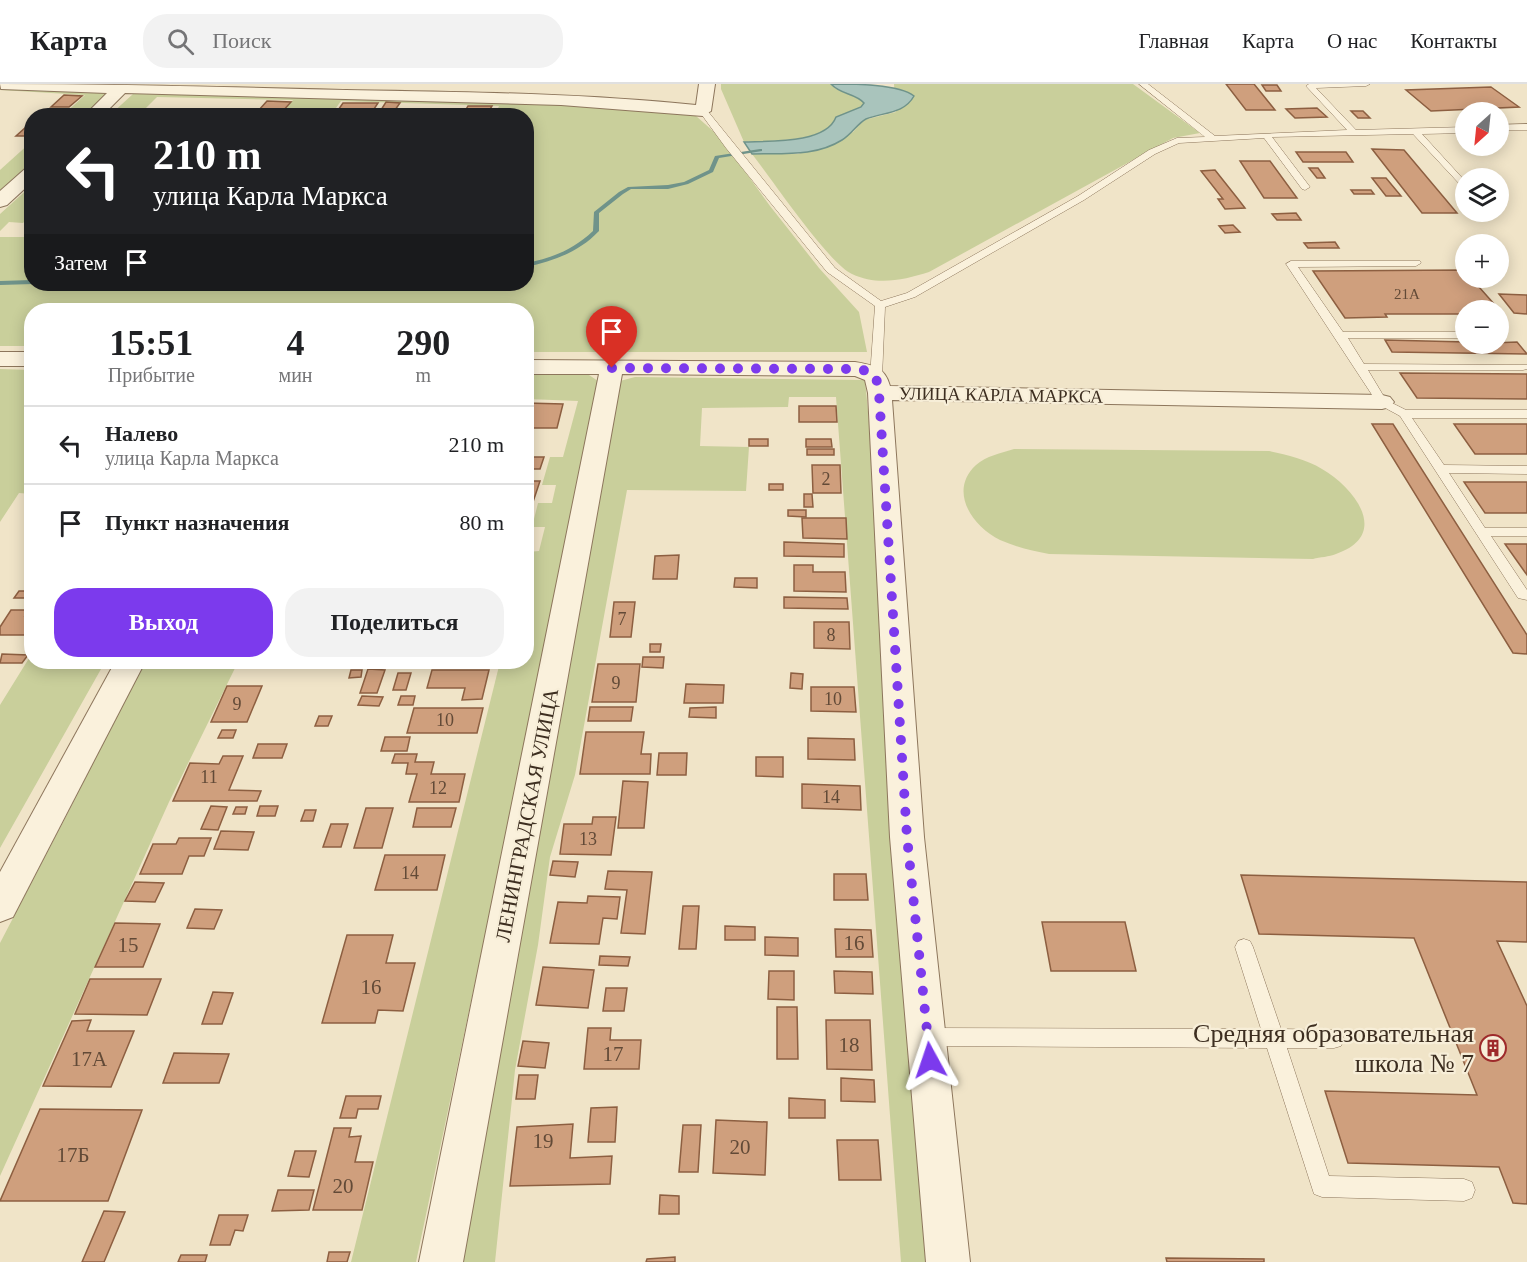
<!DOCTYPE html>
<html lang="ru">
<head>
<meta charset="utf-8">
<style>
	body { margin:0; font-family:Georgia,serif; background:#f2f2f2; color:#202124; height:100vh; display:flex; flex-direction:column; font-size:22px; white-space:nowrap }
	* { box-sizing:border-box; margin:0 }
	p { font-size:20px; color:#757577 }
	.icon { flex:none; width:33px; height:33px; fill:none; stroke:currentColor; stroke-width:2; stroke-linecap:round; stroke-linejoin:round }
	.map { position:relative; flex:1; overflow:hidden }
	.side { position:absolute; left:24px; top:219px; width:510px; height:366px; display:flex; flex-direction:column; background:#fff; border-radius:24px; box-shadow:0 3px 15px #0003 }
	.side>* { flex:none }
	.guide { position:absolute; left:24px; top:24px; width:510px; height:183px; border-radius:24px; box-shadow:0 3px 15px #0003; background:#202124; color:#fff; overflow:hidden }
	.needle { width:39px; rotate:207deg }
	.controls { position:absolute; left:1455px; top:18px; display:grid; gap:12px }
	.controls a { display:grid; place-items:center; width:54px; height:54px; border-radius:50%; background:#fff; box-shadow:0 3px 15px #0003; font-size:30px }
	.pin { position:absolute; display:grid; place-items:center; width:51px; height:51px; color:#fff; margin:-62px -26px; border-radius:50% 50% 50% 0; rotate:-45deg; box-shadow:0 0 6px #0007 }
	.pin .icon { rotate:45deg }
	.me { position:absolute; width:66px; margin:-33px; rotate:355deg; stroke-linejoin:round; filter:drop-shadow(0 0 4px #0008) }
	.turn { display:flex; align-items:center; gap:21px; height:126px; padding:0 30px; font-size:27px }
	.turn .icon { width:78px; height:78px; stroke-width:2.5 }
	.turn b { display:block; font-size:42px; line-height:51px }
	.then { display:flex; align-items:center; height:57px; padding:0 30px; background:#0003; gap:12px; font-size:22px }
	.eta { display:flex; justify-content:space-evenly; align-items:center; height:102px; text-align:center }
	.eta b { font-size:36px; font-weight:700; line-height:42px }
	.button { display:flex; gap:12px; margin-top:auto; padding:12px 30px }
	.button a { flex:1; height:69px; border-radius:24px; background:#7c3aed; color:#fff; font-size:24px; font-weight:700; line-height:69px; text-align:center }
	.button a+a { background:#f2f2f2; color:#202124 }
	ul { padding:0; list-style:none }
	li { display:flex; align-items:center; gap:18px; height:78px; padding:0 30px; border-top:2px solid #e0e0e0 }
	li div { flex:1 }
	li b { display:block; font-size:22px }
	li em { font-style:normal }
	header { display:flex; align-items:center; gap:36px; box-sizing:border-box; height:84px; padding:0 30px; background:#fff; border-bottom:2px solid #e0e0e0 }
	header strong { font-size:28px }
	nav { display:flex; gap:33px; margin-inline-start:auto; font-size:21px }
	.search { width:420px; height:54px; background:#f2f2f2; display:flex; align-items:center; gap:15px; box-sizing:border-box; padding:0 21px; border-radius:24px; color:#757577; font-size:22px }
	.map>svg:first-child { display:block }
	.green { fill:#c9cf9b }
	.water { fill:#a9c4bc; stroke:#6f938a; stroke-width:1.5 }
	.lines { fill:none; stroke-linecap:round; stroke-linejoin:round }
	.stream { fill:#6f938a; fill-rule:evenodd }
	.building { fill:#cf9f7d; stroke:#8d5f41; stroke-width:1.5 }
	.lane-casing { stroke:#8d765c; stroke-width:1 }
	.street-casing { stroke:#8d765c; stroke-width:2 }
	.lane { fill:#faf1dc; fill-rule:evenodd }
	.street { fill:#faf1dc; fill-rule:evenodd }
	.route { stroke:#7c3aed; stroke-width:10; stroke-dasharray:0 18 }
	.labels { text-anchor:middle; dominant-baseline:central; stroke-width:4.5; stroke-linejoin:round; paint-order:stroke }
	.far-number-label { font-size:15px; fill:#624a37 }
	.far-street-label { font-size:18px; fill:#3d2e20; stroke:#f7eed8 }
	.number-label { font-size:18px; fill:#624a37 }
	.street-label { font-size:21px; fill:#3d2e20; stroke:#f7eed8 }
	.near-number-label { font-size:21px; fill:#624a37 }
	.near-poi-label { font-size:26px; fill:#3d2e20; stroke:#f7eed8; text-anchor:end }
</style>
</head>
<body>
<header>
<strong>Карта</strong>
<div class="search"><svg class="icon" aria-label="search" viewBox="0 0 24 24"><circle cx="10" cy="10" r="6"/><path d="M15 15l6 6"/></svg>Поиск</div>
<nav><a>Главная</a><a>Карта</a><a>О нас</a><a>Контакты</a></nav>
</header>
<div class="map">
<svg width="1527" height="1178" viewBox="0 0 1527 1178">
	<rect width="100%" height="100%" fill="#f0e4c8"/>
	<g class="green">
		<path d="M 721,0 L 831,0 C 841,11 854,9 864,18 L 861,23 L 836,33 C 826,60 769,56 744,58 L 721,5 Z"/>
		<path d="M 888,0 L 1133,0 L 1200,49 L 1173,54 L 929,188 C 904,196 877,202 852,190 C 829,180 771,94 752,70 L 798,70 L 853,48 L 864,36 L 896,28 L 894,0 Z"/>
		<polygon points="0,1 114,5 86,31 62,32 85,11 0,6"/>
		<polygon points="133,10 346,12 533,18 696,32 721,54 770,122 819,184 859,228 867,268 527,268 526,226 32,226 31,262 0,262 0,153 31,153 32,200 526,200 526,32 495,31 499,22 341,17 331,31 281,31 293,16 157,13 139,31 110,31"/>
		<polygon points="31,58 31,84 0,114 0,86"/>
		<polygon points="31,102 31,131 23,139 9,138 0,147 0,130"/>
		<polygon points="0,285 31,286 32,410 19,409 0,438"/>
		<polygon points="527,289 586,289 598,297 600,306 416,1178 351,1178 500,578 526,578 527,470 527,468 539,467 545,443 532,443 538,419 552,419 556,401 542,401 550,373 563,373 578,317 527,315"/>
		<polygon points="635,293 865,296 950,1178 901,1178 836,313 789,313 788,323 702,324 700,362 749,363 746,407 627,406 575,691 550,773 538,861 515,986 495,1178 456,1178 620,297"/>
		<path d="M 1014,365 L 1269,367 C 1287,371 1306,375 1322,385 C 1355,404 1391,451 1336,470 C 1329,473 1320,473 1313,475 L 1049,470 C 1032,467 1016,463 1000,456 C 972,442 948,407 976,381 C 986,372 1001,369 1014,365 Z"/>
		<polygon points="31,571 32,578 105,578 0,764 0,621"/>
		<polygon points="142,578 238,578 169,718 0,1092 0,859 72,721"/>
	</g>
	<path class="water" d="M 831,0 C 854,0 899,0 914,12 C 904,30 884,28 866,35 C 858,39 851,51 842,56 C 815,73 783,69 752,70 L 744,58 C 769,57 826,60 836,33 L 861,23 L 864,19 C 855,9 841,11 831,0 Z"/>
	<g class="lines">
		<g class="stream">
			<path d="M 760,65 L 762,65 L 762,67 L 719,74 L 713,88 L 688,100 L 668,105 L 631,105 L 623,110 L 599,129 L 599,147 C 579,168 554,177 526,183 L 526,179 C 553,174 574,165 593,147 L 594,128 L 619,108 L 628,103 L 668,101 L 684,98 L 709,86 L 715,72 Z"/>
			<polygon points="32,196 32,200 33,200 0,201 0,197"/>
		</g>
	</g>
	<g class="building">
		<polygon points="1226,0 1254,0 1275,26 1246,26"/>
		<polygon points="1262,1 1277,1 1281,7 1266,7"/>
		<polygon points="1491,3 1519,23 1431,27 1406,6"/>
		<polygon points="64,11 82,12 69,23 51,23"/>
		<polygon points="267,17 291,18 282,28 258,27"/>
		<polygon points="386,18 400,19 395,26 381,26"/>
		<polygon points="343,19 378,19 370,31 334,32"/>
		<polygon points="468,22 492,22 486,32 468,32 470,29 464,29"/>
		<polygon points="1317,24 1327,33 1295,34 1286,25"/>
		<polygon points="1351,27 1363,27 1370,34 1358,34"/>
		<polygon points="26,43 32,43 32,52 16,52"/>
		<polygon points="1372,65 1404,66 1457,129 1422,129"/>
		<polygon points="1296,68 1346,68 1353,78 1303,78"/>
		<polygon points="1240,77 1270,77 1297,114 1264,114"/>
		<polygon points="1309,84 1318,84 1325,94 1317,94"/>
		<polygon points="1215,86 1238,115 1245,124 1225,125 1218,115 1223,115 1201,87"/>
		<polygon points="1372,94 1386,94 1401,112 1386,112"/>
		<polygon points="1351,106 1371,106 1374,110 1354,110"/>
		<polygon points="1296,129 1301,136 1277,136 1272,130"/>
		<polygon points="1233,141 1240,148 1225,149 1219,142"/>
		<polygon points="1335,158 1339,164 1308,164 1304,159"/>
		<polygon points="1464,186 1466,194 1471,194 1503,230 1498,230 1498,226 1466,226 1466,230 1385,230 1387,233 1345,234 1313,187"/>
		<polygon points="1499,210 1527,211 1527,230 1514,229"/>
		<polygon points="1385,256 1466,258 1466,260 1517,258 1527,270 1392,268"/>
		<polygon points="1400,289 1527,290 1527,315 1417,314"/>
		<polygon points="526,319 563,320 557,344 526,344"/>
		<polygon points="799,322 836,322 837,338 799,338"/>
		<polygon points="1372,340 1393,340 1527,551 1527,570 1513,569"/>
		<polygon points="1454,340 1527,340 1527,370 1475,370"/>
		<rect x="749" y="355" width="19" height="7"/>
		<polygon points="806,355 831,355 832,363 806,363"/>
		<rect x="807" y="365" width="27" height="6"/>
		<polygon points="526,373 544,373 540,385 526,385"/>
		<polygon points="812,381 840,381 841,409 813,409"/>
		<polygon points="526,397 540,397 533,418 526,417"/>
		<polygon points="1464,398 1527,398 1527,429 1485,429"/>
		<rect x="769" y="400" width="14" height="6"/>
		<polygon points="804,410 812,410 813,423 804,423"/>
		<polygon points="788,426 806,426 806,433 788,432"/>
		<polygon points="802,434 846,434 847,455 803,454"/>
		<polygon points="784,458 844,460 844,473 784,472"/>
		<polygon points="1505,460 1527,460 1527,491"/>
		<polygon points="679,471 677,495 653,495 655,472"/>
		<polygon points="794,481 813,481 813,488 845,488 846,508 794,507"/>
		<polygon points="735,494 757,494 757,504 734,503"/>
		<polygon points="19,507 32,507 32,514 14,514"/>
		<polygon points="784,513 847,514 848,525 784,524"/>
		<polygon points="614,518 635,518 631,553 610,553"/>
		<polygon points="11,526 29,526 25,532 32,532 32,551 0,551 0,543"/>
		<polygon points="814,538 849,538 850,565 814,564"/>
		<polygon points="650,560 661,560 660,568 650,568"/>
		<polygon points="2,570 28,571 22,579 0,579"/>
		<polygon points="643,573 664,573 663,584 642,583"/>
		<polygon points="445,578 498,578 497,582 444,581"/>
		<polygon points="598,580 640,580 636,618 592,618"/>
		<polygon points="368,585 385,586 377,609 360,609"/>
		<polygon points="351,586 362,586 361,593 349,594"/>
		<polygon points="432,586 489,586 482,615 462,616 465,604 427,604"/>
		<polygon points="398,589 411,589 406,606 393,606"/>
		<polygon points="791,589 803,590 802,605 790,604"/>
		<polygon points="686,600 724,601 723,619 684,619"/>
		<polygon points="227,602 262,602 247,638 211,638"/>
		<polygon points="811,603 854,603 856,628 811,627"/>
		<polygon points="362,612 383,613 379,622 358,621"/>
		<polygon points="401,612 415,612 413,621 398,621"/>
		<polygon points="590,623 633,623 631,637 588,637"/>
		<polygon points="716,623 716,634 689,633 690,624"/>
		<polygon points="414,624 483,624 477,649 407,649"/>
		<polygon points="319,632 332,632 328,642 315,642"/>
		<polygon points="222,646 236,646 233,654 218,654"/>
		<polygon points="586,648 644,648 641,670 651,670 650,690 580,690"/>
		<polygon points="385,653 410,653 407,667 381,667"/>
		<polygon points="808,654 854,655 855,676 808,675"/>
		<polygon points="258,660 287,660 282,674 253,674"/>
		<polygon points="659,669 687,669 686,691 657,691"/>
		<polygon points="395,670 417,670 415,678 434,678 431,690 465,690 459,718 409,718 417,690 406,690 408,679 392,679"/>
		<polygon points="223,672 243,672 229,706 261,707 257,717 173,717 190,679 219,680"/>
		<polygon points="756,673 783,673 783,693 756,692"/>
		<polygon points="623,697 648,698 644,744 618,744"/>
		<polygon points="802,700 860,702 861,726 802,724"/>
		<polygon points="211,722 227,723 218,746 201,745"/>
		<polygon points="260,722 278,722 275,732 257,732"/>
		<polygon points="236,723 247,723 245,730 233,730"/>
		<polygon points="366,724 393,724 382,764 354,764"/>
		<polygon points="417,724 456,724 451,743 413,743"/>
		<polygon points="305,726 316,726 313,737 301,737"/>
		<polygon points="593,733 616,733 611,771 560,770 564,740 592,740"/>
		<polygon points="331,740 348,740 341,763 323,763"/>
		<polygon points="221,747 254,748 248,766 214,765"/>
		<polygon points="179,754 211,754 204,772 189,772 182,790 140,790 153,760 176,760"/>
		<polygon points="385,771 445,771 437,806 375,806"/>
		<polygon points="553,777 578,778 575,793 550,791"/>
		<polygon points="608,787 652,788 645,850 621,849 627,806 605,805"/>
		<polygon points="834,790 866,790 868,816 834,816"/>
		<polygon points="1241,791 1527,798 1527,858 1497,857 1527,922 1527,1120 1513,1119 1499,1083 1348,1079 1325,1007 1477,1011 1414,854 1259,850"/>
		<polygon points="135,798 164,799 155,818 125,817"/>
		<polygon points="588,812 620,813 617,835 603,834 599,860 550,859 558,818 587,819"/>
		<polygon points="683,822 699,822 696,865 679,865"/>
		<polygon points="195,825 222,826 214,845 187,844"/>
		<polygon points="1042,838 1125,838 1136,887 1051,887"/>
		<polygon points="115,839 160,840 143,883 95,883"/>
		<polygon points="725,842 755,843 755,856 725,856"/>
		<polygon points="835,845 871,846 873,873 836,873"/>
		<polygon points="347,851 393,851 386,879 415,879 403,927 378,926 375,939 322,939"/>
		<polygon points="765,853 798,854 798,872 765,871"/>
		<polygon points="600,872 630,873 628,882 599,881"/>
		<polygon points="543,883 594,886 588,924 536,921"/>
		<polygon points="769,887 794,887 794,916 768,915"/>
		<polygon points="834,887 872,888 873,910 835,909"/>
		<polygon points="90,895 161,895 147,931 75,930"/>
		<polygon points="606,904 627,904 624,927 603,927"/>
		<polygon points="213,908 233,909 222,940 202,940"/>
		<polygon points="777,923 797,923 798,975 777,975"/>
		<polygon points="91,936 87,947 134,947 111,1003 43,1002 72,937"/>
		<polygon points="826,936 870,936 872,986 827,985"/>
		<polygon points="588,944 611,944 610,956 641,956 639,985 584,985"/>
		<polygon points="523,957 549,959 545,984 518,982"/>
		<polygon points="174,969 229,970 219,999 163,999"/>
		<polygon points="519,991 538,991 535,1015 516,1015"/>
		<polygon points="841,994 874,996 875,1018 841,1017"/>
		<polygon points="346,1012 381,1012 378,1025 358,1025 356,1034 340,1034"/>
		<polygon points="789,1014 825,1016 825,1034 789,1034"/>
		<polygon points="617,1023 615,1058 588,1058 591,1024"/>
		<polygon points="40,1025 142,1026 108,1117 0,1117"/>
		<polygon points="716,1036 767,1038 765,1091 713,1089"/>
		<polygon points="573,1040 570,1074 612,1072 610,1100 510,1102 517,1043"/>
		<polygon points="683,1041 701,1041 698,1088 679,1088"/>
		<polygon points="334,1044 351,1044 349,1053 361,1052 355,1078 373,1078 362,1126 313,1126"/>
		<polygon points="837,1056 878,1056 881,1096 839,1096"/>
		<polygon points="295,1067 316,1067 309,1093 288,1092"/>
		<polygon points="278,1106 314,1106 309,1126 272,1127"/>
		<polygon points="660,1111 679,1112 679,1130 659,1130"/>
		<polygon points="104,1127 125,1128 104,1178 82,1178"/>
		<polygon points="219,1131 248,1131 243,1147 235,1146 230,1161 210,1161"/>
		<polygon points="329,1168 350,1168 347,1178 327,1178"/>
		<polygon points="181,1171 207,1171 205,1178 178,1178"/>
		<polygon points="675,1173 675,1178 646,1178 647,1175"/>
		<polygon points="1166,1174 1264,1175 1264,1178 1167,1178"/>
	</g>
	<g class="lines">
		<defs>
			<g id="lane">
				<polygon points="1139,0 1148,0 1215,52 1347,46 1306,2 1309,0 1370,0 1366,2 1316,4 1356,46 1466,43 1466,49 1422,50 1466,98 1466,107 1413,50 1272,53 1310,103 1305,106 1302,105 1264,54 1179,59 1155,70 1084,116 915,213 885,223 882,293 876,296 870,293 875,222 827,188 726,64 699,27 706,25 835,184 881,217 907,209 1078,112 1149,66 1177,54 1205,53"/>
				<polygon points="1527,40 1527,46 1498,46 1498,41"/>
				<polygon points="1291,177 1420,177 1421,179 1416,182 1298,183 1343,248 1466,248 1466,254 1348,254 1364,280 1527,281 1527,285 1523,286 1368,286 1386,316 1406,326 1527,326 1527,334 1412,334 1444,381 1527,382 1527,390 1449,389 1485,444 1527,444 1527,452 1491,452 1527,506 1527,516 1518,514 1400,332 1378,320 1286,180"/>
				<polygon points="1244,855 1250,857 1253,863 1281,945 1334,946 1341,948 1344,955 1341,962 1334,964 1287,964 1329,1092 1464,1095 1472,1098 1475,1106 1472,1114 1464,1117 1322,1113 1314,1110 1267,964 928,962 921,960 918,953 921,946 928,944 1261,945 1235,863 1238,857"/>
			</g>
			<g id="street">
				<path d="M 0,0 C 115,0 230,3 346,6 C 463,8 579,9 696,21 L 699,0 L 715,0 L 711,27 L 703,32 L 561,21 L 125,9 L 102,32 L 84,32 L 107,9 L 1,5 Z"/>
				<polygon points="32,83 32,98 7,121 0,123 0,107 26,84"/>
				<rect x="0" y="268" width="32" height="14"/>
				<path d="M 526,276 L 855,278 C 873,281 885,283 890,302 L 1382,311 L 1390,313 L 1394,318 L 1390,323 L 1382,325 L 892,316 L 924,753 L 970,1178 L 926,1178 L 890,753 L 868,309 L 865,296 L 855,292 L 622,290 L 463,1178 L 419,1178 L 599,290 L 526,290 Z"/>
				<polygon points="115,578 145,578 13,833 0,838 0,788"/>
			</g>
		</defs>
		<use href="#lane" class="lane-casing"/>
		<use href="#street" class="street-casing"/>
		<use href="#lane" class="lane"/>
		<use href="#street" class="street"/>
	</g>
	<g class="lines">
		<polyline class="route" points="612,284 855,285 868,287 876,293 879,309 907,753 930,976"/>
	</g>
	<defs>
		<symbol id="building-ring" viewBox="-11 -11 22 22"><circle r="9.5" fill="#f7eed8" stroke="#9e2a2b" stroke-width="1.5"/><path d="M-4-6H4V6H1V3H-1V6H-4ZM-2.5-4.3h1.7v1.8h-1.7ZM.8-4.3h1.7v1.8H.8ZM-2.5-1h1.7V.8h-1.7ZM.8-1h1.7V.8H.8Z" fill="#9e2a2b"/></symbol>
	</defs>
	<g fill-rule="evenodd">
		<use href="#building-ring" x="1478" y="949" width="30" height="30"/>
	</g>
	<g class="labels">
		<g class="far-number-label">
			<text x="1407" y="210">21А</text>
		</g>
		<g class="far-street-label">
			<text transform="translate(1001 311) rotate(1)">УЛИЦА КАРЛА МАРКСА</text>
		</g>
		<g class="number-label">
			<text x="826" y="395">2</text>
			<text x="622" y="535">7</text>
			<text x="831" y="551">8</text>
			<text x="616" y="599">9</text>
			<text x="833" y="615">10</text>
			<text x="237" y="620">9</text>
			<text x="445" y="636">10</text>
			<text x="209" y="693">11</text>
			<text x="438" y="704">12</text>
			<text x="831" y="713">14</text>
			<text x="588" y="755">13</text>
			<text x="410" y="789">14</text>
		</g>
		<g class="street-label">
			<text transform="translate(527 731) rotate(-79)">ЛЕНИНГРАДСКАЯ УЛИЦА</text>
		</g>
		<g class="near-number-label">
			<text x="854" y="859">16</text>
			<text x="128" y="861">15</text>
			<text x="371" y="903">16</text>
			<text x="849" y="961">18</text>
			<text x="613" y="970">17</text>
			<text x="89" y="975">17А</text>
			<text x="543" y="1057">19</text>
			<text x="740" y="1063">20</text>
			<text x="73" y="1071">17Б</text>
			<text x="343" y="1102">20</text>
		</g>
		<g class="near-poi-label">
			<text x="1474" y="949">Средняя образовательная<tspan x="1474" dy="30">школа № 7</tspan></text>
		</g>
	</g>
</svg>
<div class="controls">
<a><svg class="needle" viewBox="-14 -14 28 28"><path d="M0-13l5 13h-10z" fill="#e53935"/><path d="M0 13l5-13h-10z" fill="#757577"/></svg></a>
<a><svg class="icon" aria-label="layers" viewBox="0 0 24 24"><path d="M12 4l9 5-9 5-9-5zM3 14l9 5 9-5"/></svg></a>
<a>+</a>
<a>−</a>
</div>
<div class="pin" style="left:612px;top:284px;background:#d93025"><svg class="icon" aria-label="arrive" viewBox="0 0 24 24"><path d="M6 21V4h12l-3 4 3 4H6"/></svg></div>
<svg class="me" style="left:930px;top:976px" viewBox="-20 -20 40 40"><path d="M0-17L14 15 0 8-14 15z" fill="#7c3aed" stroke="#fff" stroke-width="4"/></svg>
<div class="guide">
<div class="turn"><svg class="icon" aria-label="left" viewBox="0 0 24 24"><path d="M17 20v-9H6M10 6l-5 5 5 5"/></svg><div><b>210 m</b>улица Карла Маркса</div></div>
<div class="then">Затем<svg class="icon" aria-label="arrive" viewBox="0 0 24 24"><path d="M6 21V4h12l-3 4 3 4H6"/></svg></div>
</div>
<section class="side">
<div class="eta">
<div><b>15:51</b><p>Прибытие</p></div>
<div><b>4</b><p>мин</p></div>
<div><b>290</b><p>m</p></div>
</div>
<ul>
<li><svg class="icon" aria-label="left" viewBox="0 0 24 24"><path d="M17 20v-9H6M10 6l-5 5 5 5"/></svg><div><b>Налево</b><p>улица Карла Маркса</p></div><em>210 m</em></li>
<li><svg class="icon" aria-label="arrive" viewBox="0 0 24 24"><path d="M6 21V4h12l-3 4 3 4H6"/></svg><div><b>Пункт назначения</b></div><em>80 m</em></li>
</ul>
<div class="button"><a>Выход</a><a>Поделиться</a></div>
</section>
</div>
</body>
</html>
